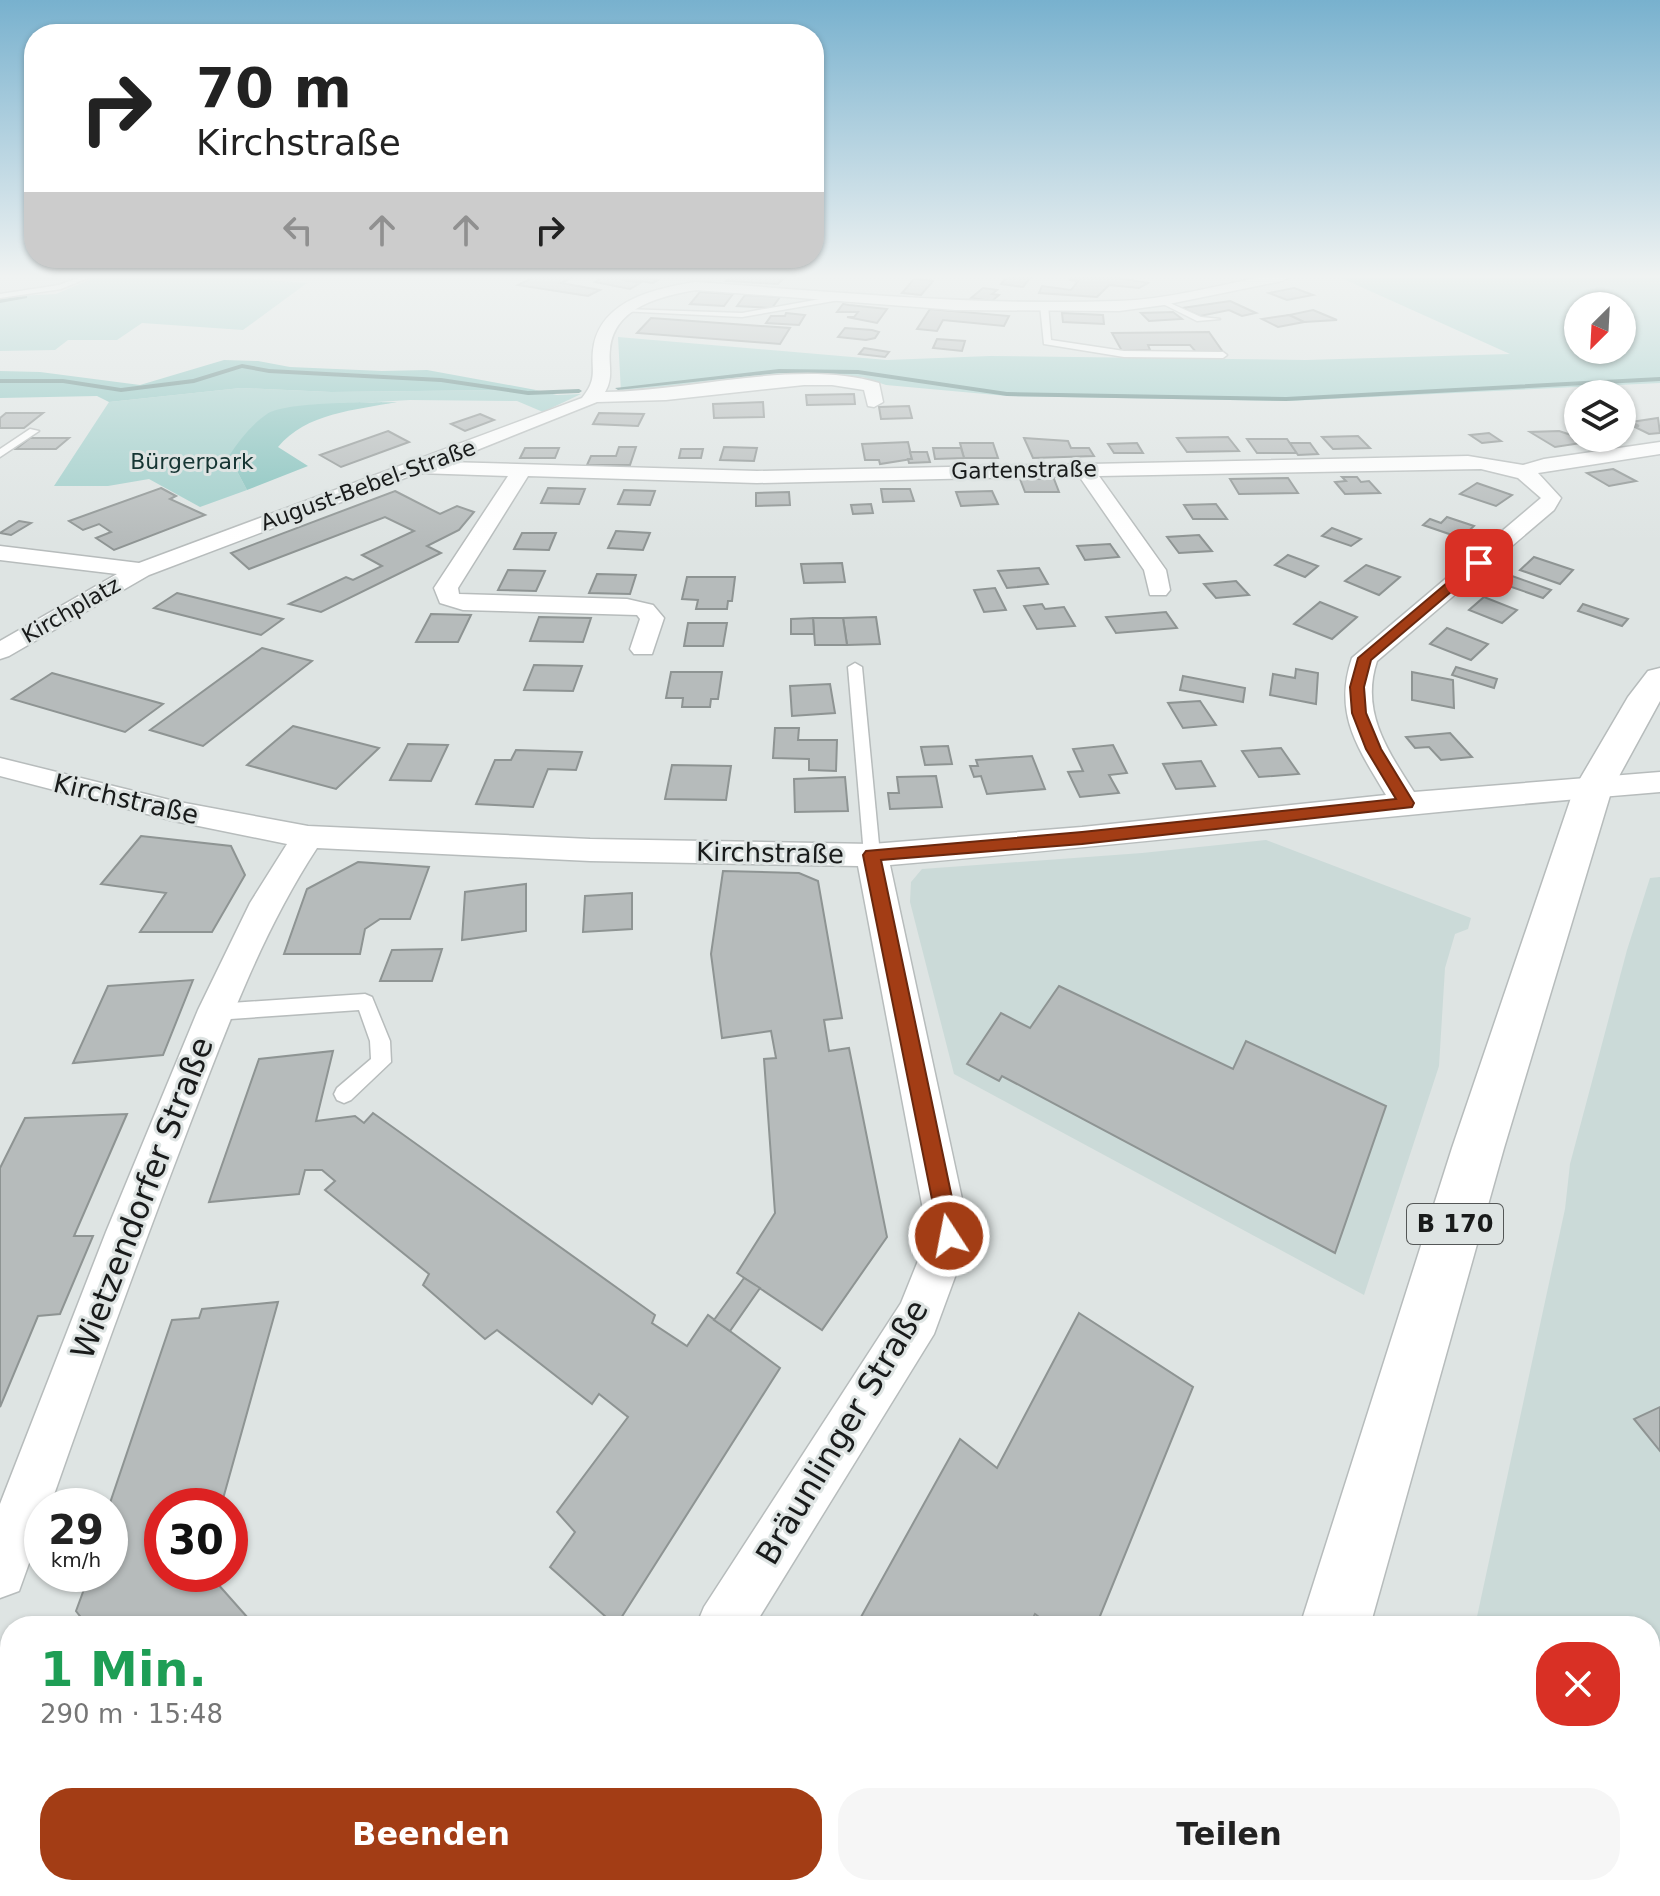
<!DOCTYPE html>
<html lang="de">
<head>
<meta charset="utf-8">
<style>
	body { margin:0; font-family:"DejaVu Sans",sans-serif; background:#f6f6f6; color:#222; height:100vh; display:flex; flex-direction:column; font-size:30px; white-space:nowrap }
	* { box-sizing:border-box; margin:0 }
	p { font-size:26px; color:#767676 }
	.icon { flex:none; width:44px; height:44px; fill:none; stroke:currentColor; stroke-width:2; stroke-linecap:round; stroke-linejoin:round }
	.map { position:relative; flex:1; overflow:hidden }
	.details { position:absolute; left:0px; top:1616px; width:1660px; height:280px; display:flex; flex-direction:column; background:#fff; border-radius:32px 32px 0 0; box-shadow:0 2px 6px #0004 }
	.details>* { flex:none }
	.banner { position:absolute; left:24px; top:24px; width:800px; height:244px; border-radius:32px; box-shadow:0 2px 6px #0004; background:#fff; color:#222; overflow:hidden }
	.needle { width:52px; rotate:204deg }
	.tools { position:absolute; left:1564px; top:292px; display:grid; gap:16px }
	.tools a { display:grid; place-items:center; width:72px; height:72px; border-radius:50%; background:#fff; box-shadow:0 2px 6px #0004; font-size:40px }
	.speed { position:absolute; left:24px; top:1488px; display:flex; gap:16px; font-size:40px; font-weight:700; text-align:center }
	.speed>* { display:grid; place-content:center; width:104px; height:104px; border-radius:50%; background:#fff; box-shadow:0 2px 6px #0004; line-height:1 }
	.speed small { font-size:20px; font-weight:400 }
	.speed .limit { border:12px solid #d22; background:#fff; color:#111 }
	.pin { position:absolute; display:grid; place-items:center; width:68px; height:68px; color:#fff; margin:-34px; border-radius:16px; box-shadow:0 4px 12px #0006 }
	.me { position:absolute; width:88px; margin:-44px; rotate:349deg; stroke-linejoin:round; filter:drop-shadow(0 0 6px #0008) }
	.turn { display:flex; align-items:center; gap:28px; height:168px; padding:0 40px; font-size:36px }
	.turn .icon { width:104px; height:104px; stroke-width:2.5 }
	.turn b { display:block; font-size:56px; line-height:68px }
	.lanes { display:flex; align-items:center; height:76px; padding:0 40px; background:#0003; justify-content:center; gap:40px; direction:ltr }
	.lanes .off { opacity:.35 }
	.round { display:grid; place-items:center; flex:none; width:84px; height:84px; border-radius:32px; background:#f6f6f6 }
	.overview { display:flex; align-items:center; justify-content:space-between; height:136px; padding:0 40px }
	h1 { font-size:48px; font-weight:600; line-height:60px; color:#1e9e55 }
	.action { display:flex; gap:16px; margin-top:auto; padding:16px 40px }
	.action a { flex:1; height:92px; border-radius:32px; background:#a33d15; color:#fff; font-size:32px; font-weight:600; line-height:92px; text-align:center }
	.action a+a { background:#f6f6f6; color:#222 }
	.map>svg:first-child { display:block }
	.built { fill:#cbdad8 }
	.green { fill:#9fceca; fill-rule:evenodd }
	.forest { fill:#85c2bd }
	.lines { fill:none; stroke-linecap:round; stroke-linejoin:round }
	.stream { fill:#56817e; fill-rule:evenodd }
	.building { fill:#b6bbbb; stroke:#8e9493; stroke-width:2 }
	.lane-casing { stroke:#b7bcbc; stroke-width:3 }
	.street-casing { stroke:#b7bcbc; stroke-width:3 }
	.primary-casing { stroke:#b7bcbc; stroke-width:3 }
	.lane { fill:#fff; fill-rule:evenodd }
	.street { fill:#fff; fill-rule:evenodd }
	.primary { fill:#fff; fill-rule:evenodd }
	.route { fill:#a33d15; stroke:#6a280e; stroke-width:2 }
	.labels { text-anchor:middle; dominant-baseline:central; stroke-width:6; stroke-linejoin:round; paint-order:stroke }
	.far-park-label { font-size:22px; fill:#163533; stroke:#dee4e3 }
	.far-street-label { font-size:22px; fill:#191b1b; stroke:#dee4e3 }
	.shield { fill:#dee4e3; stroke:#545757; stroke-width:2 }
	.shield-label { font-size:24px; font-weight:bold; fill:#191b1b }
	.street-label { font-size:26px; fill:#191b1b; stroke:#dee4e3 }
	.near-street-label { font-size:32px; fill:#191b1b; stroke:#dee4e3 }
</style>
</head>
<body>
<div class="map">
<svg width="1660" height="1896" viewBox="0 0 1660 1896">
	<rect width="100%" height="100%" fill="#dee4e3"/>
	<g class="built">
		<polygon points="1266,840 1471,918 1468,929 1455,934 1445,968 1439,1066 1364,1295 954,1074 910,902 911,882 922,869 1142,853"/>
		<polygon points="1660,877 1660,1783 1650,1789 1650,1626 1475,1626 1565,1209 1570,1164 1627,950 1650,878"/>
		<polygon points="600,1886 966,1886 977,1896 594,1896"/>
	</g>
	<g class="green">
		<polygon points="96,277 231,277 307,283 243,330 142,323 117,340 68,340 55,350 0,351 0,297 56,294"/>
		<path d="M 1339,277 L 1660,277 L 1660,383 L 1289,401 L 1007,396 L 886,385 L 862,377 L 751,380 L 621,392 L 618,337 L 887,360 L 990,356 L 1306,360 L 1510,354 ZM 1578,306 L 1622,306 L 1622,350 L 1578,350 Z"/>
		<polygon points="241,388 331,392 502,390 529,393 536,390 557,395 581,394 543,412 517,401 410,400 309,406 229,456 247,490 200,507 149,479 108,486 54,486 109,402"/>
	</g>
	<g class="forest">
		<polygon points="224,360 258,361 290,367 382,371 427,370 536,390 529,394 502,390 331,392 241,388 109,402 97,396 0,398 0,371 40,372 140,385"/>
		<path d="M 397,402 C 355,410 306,413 278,447 L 308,466 L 247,490 L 229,456 C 239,441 251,425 267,414 C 286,401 370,403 397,402 Z"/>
	</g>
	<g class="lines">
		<g class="stream">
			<polygon points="27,296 27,298 0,303 0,299"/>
			<polygon points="242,364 269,369 441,378 528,391 579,389 582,391 579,393 528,395 441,382 269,373 242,368 194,383 121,392 63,383 0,383 0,379 63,379 121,388 193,379"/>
			<polygon points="779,369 858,370 1007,392 1286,397 1660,377 1660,381 1286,401 1007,396 858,374 779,373 618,390 615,388"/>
		</g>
	</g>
	<g class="building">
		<polygon points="534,277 573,277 561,283 600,290 588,296 518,285"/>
		<polygon points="603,277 648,277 646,278 658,280 653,283 625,279 622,280 640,283 630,289 595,282"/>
		<polygon points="731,277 785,277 778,284 726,281"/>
		<polygon points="1007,277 1031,277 1023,287 1001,284"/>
		<polygon points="1072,277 1113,277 1148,283 1139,288 1109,285 1097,297 1039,293 1042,286 1071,290 1078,281 1070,280"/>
		<polygon points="914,279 933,281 921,295 902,293"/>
		<polygon points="983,288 997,290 992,294 999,295 992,301 971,298"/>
		<polygon points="1294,288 1313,295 1287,300 1269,293"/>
		<polygon points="700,292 733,294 724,306 690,304"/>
		<polygon points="745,295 780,297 772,308 737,306"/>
		<polygon points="1230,301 1256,313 1242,316 1229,310 1200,316 1182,308"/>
		<polygon points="843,304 849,305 887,309 877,323 847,317 854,317 858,312 837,312"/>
		<polygon points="930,309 1009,316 1004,326 943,320 937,331 917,329"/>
		<polygon points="1313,310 1337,320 1304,322 1289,315"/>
		<polygon points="1173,312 1182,319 1149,321 1141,313"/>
		<polygon points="786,313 805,315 799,325 766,323 771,316 785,316"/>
		<polygon points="1062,313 1103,315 1104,324 1063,322"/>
		<polygon points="1289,315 1304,322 1278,327 1262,319"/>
		<polygon points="651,318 790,328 780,344 637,333"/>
		<polygon points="845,328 872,330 879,332 875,338 866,340 838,337"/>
		<polygon points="1209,332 1223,352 1196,352 1190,345 1148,345 1150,350 1122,351 1112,333"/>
		<polygon points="937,339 965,341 962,351 933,348"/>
		<polygon points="864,348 889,352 885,357 859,354"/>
		<polygon points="854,394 855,404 807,405 806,395"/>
		<polygon points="763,402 764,417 714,418 713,404"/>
		<polygon points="909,406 912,418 881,419 879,407"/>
		<polygon points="6,413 43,413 24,428 0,428 0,418"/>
		<polygon points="599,413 644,414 638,426 593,424"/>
		<polygon points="480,414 494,420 465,431 451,424"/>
		<polygon points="1658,418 1660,433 1649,434 1633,426 1639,426 1631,422"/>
		<polygon points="388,431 409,442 341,467 320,455"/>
		<polygon points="1559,431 1583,439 1575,440 1581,443 1555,447 1530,432"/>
		<polygon points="1489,433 1501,441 1482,443 1470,435"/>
		<polygon points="1358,436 1370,448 1333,449 1322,437"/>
		<polygon points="1228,437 1239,451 1187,452 1177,438"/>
		<polygon points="30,438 69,438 56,449 16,449"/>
		<polygon points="1024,438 1068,441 1071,448 1089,448 1094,456 1033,458"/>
		<polygon points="1247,439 1287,439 1297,453 1257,453"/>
		<polygon points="908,442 912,459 880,464 879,460 865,460 862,444"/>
		<polygon points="960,443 993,443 998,458 964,458"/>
		<polygon points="1137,443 1143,453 1114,453 1108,444"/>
		<polygon points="1290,443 1310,443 1318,454 1298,455"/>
		<polygon points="619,447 636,447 630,465 587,465 591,456 616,456"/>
		<polygon points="724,447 757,448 754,461 720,460"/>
		<polygon points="525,448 559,448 555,458 520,458"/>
		<polygon points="933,448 961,448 964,458 935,459"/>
		<polygon points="681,449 703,449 701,458 679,458"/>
		<polygon points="910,452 927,452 930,462 909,463 908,459 912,459"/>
		<polygon points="1613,469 1636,481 1609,486 1587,473"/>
		<polygon points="1342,477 1357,477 1361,482 1369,481 1380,493 1345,494 1335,482 1346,481"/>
		<polygon points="1288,478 1298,493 1239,494 1230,479"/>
		<polygon points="1020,479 1054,479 1059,492 1025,492"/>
		<polygon points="1477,483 1512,495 1496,506 1460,494"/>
		<polygon points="161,488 176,496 170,499 205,515 114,550 96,538 111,532 99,524 83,530 69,521"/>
		<polygon points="548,488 585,489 579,504 541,503"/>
		<polygon points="881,489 910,489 914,501 883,502"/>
		<polygon points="624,490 655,491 650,505 618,504"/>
		<polygon points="395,491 440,514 457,506 474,512 459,530 427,546 441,553 321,612 289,604 346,577 353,580 382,566 362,555 414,531 385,517 249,569 231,553"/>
		<polygon points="992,491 998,504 961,506 956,492"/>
		<polygon points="789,492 790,505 756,506 756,493"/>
		<polygon points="871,504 873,513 853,514 851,505"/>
		<polygon points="1216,504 1227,519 1193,519 1184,505"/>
		<polygon points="1447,517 1474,526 1461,538 1423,525 1430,519 1441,523"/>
		<polygon points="19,521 31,523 11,535 0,533"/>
		<polygon points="1332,528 1361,539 1351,546 1322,536"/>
		<polygon points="616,531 650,533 643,550 608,548"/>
		<polygon points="522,533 556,533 549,550 514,549"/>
		<polygon points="1199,535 1212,551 1179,553 1167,537"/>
		<polygon points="1110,544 1119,557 1085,560 1077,546"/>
		<polygon points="1288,555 1318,566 1305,577 1275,565"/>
		<polygon points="1534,557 1573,570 1560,584 1520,570"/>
		<polygon points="842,563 845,582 804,583 801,564"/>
		<polygon points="1366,565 1400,577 1379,595 1345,581"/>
		<polygon points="1039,568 1048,584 1007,588 998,571"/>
		<polygon points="508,570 545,571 536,591 498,590"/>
		<polygon points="597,574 636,575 630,594 589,593"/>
		<polygon points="1512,576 1551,590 1543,598 1503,584"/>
		<polygon points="687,577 735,577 732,601 728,601 727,609 696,609 698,600 682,599"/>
		<polygon points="1236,581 1249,595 1216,598 1204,584"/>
		<polygon points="995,588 1006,610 984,612 974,590"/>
		<polygon points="177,593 283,619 261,635 154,608"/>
		<polygon points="1484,597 1517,610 1502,623 1469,610"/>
		<polygon points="1320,602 1357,617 1332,639 1294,624"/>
		<polygon points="1042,604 1045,609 1064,607 1075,626 1037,629 1024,606"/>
		<polygon points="1583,604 1628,619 1622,626 1578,611"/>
		<polygon points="1166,612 1177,628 1116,633 1106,617"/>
		<polygon points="431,614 471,615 458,642 416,642"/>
		<polygon points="539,617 591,618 583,642 530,641"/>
		<polygon points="876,617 880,644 847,645 843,618"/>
		<polygon points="813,618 843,618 847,645 815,645"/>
		<polygon points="813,618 814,634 791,634 791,619"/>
		<polygon points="688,623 727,623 723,646 684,646"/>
		<polygon points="1447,628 1488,644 1471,660 1430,644"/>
		<polygon points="262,648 312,661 203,746 150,730"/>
		<polygon points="534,665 582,666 573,691 524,690"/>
		<polygon points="1456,667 1497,679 1494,688 1452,675"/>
		<polygon points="1296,669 1318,673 1316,704 1270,695 1273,674 1295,678"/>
		<polygon points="671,672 722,672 718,699 711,699 710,707 682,707 683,698 666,698"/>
		<polygon points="1412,672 1453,680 1454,708 1412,700"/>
		<polygon points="52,673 163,704 125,732 12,699"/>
		<polygon points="1183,676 1245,688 1243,702 1180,690"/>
		<polygon points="830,684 835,713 792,716 790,686"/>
		<polygon points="1200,701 1216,725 1183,728 1168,703"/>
		<polygon points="293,726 379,748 336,789 247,765"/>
		<polygon points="775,728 799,728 798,740 837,740 836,771 809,770 809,759 773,758"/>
		<polygon points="1450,733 1472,757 1441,760 1429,747 1415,748 1406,737"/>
		<polygon points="408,744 448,745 431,781 390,780"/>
		<polygon points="1113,745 1127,773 1109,775 1119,793 1080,797 1068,772 1083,771 1073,749"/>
		<polygon points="948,746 952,764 925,765 921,747"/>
		<polygon points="1281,748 1299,774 1259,777 1242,751"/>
		<polygon points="516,750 582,752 576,770 548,769 533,807 476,804 495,760 511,760"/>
		<polygon points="1032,756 1045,789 987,794 981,776 974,777 970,766 978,766 976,760"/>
		<polygon points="1201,761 1215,786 1176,789 1163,764"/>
		<polygon points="672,765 731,766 726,800 665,799"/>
		<polygon points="936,776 942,807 890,809 888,793 899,793 897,777"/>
		<polygon points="845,777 848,811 795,812 794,779"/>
		<polygon points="141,836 231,846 245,875 212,932 140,932 166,893 101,884"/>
		<polygon points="358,862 429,867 410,919 380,919 365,929 360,954 284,954 307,889"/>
		<polygon points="723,871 799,873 818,881 842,1018 824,1020 829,1051 849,1048 887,1237 822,1330 737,1273 775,1213 764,1059 776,1058 771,1031 722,1038 711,954"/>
		<polygon points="526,884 526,931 462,940 465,892"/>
		<polygon points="632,893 632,929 583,932 585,896"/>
		<polygon points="442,949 432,981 380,981 392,950"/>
		<polygon points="193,980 163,1055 73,1063 108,986"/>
		<polygon points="1059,986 1233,1069 1246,1041 1386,1106 1335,1253 1002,1076 999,1081 967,1064 1001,1013 1030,1028"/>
		<polygon points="333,1051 316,1121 355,1116 364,1123 373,1113 655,1315 652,1323 687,1346 708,1315 780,1368 616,1626 550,1567 575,1532 557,1512 628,1417 599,1394 592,1404 497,1330 485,1339 423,1285 429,1274 325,1190 335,1181 322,1170 305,1170 299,1194 209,1202 259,1059"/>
		<polygon points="127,1114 74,1236 93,1236 60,1314 38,1316 0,1407 0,1168 25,1118"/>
		<polygon points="744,1278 760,1288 730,1331 714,1320"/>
		<polygon points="278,1302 221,1506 162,1506 162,1574 209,1574 255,1626 84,1626 86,1624 76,1611 87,1581 84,1580 86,1574 110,1574 109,1506 172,1320 199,1318 202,1309"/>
		<polygon points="1079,1313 1193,1387 1096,1626 1051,1626 1035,1614 1029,1626 856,1626 960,1439 997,1468"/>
		<polygon points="1660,1407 1660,1451 1634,1419"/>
		<polygon points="260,1886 387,1886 380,1896 268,1896"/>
		<polygon points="797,1886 862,1886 873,1896 792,1896"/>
	</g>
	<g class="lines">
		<defs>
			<g id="lane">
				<polygon points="80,277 90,277 61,289 0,298 0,294 59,285"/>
				<polygon points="848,294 851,298 742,317 620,311 624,309 742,313"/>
				<polygon points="1161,299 1201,317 1220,319 1197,321 1161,303"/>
				<polygon points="1044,303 1048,305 1051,340 1124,351 1223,352 1227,355 1223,358 1124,357 1044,344 1040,305"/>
				<polygon points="30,429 39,431 0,457 0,449"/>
				<polygon points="855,663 862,667 880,855 872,861 864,855 848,667"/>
				<polygon points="365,994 372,997 390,1041 391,1062 351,1100 344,1103 337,1100 334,1094 337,1088 371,1059 370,1041 359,1010 216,1020 209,1017 206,1012 209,1007 216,1004"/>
				<polygon points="886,1886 925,1886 929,1896 890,1896"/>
			</g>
			<g id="street">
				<path d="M 1262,277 L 1289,277 L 1282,281 L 1164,305 L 1119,311 L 955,310 L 696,290 C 661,296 614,307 610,349 C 608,365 614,377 605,392 C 691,391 798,359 879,383 L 883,402 L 874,407 L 868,406 L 864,390 L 832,385 L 804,385 L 666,400 L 597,402 L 447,462 L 757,471 L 1468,456 L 1523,465 L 1544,459 L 1660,442 L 1660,454 L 1538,473 L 1561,498 L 1554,510 L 1377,661 C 1360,712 1388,751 1414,792 L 1660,772 L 1660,792 C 1403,813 1147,843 890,865 L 970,1236 L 934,1334 L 754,1626 L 696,1626 L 704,1607 L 901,1303 L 928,1236 L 858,866 L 590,861 L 317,848 C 260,935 225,1033 188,1129 C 140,1254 94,1380 50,1506 L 42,1506 L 42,1527 L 19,1591 L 0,1598 L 0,1504 L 106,1232 L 198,1010 L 250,903 L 287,844 L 174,821 L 0,776 L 0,758 L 174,801 L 308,826 L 590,839 L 872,844 L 1082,827 L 1386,795 C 1358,748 1333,714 1352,658 L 1541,498 L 1518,478 L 1481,469 L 1099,476 L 1166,570 L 1170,590 L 1166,595 L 1150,595 L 1144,570 L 1079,476 L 757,483 L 528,476 L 458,588 L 459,594 L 627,599 L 653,605 L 664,618 L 652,654 L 634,654 L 630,649 L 640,619 L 637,615 L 463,610 L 440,603 L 434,588 L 508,476 L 418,473 L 149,575 L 9,656 L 0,659 L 0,641 L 117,574 L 0,560 L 0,546 L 139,563 L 582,398 C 600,376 589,368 594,344 C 604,299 657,288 696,282 C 836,292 977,306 1117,301 C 1166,300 1214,286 1262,277 Z"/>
				<polygon points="10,1804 10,1864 0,1865 0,1805"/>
				<polygon points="47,1886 113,1886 117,1896 51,1896"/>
				<polygon points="528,1886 593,1886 589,1896 524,1896"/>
			</g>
			<g id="primary">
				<polygon points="1660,668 1660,701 1612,789 1504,1148 1370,1626 1300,1626 1452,1148 1574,789 1628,697 1648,671"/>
				<polygon points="1218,1886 1298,1886 1295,1896 1215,1896"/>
			</g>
		</defs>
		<use href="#lane" class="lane-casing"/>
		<use href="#street" class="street-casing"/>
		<use href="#primary" class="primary-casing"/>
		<use href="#lane" class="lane"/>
		<use href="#street" class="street"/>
		<use href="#primary" class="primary"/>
	</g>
	<linearGradient id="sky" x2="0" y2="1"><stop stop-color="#78b1ce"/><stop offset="0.51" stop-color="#f0f3f2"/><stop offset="1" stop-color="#f0f3f2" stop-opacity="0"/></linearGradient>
	<rect width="1660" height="542" fill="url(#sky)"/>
	<polygon class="route" points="1474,560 1485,563 1371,660 1364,687 1366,713 1381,749 1414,803 1412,807 1082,844 881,860 960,1236 957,1244 949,1247 941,1244 863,855 866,851 1082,832 1396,799 1366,749 1352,713 1350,687 1358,658"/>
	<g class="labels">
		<g class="far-park-label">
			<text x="192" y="461">Bürgerpark</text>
		</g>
		<g class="far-street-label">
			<text transform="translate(1024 470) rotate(-1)">Gartenstraße</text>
			<text transform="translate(368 485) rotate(-20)">August-Bebel-Straße</text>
			<text transform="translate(71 610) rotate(-30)">Kirchplatz</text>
		</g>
		<rect class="shield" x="1407" y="1204" width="96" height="40" rx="6"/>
		<g class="shield-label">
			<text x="1455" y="1224">B 170</text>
		</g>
		<g class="street-label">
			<text transform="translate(126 799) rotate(13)">Kirchstraße</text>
			<text transform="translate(770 853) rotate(1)">Kirchstraße</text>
		</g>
		<g class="near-street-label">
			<text transform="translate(142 1198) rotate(-69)">Wietzendorfer Straße</text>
			<text transform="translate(842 1432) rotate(-59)">Bräunlinger Straße</text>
		</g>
	</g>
</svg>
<div class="tools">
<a><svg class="needle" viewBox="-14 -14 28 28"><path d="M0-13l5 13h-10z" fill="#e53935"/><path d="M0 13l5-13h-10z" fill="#767676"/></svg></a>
<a><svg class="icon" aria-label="layers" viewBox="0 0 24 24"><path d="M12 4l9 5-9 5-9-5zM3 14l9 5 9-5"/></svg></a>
</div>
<div class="speed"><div>29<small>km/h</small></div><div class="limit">30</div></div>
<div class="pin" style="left:1479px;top:563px;background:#d93025"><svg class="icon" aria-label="arrive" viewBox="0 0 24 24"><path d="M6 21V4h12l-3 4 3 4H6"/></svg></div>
<svg class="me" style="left:949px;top:1236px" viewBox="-20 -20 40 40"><circle r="17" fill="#a33d15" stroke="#fff" stroke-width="3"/><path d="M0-11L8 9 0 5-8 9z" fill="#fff"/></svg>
<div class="banner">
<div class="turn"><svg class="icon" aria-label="right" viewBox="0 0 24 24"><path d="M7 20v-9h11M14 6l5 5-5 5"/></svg><div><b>70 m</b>Kirchstraße</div></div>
<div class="lanes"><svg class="icon off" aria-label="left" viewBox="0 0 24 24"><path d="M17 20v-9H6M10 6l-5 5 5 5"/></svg><svg class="icon off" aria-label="ahead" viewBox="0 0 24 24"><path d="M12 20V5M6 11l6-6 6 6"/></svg><svg class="icon off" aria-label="ahead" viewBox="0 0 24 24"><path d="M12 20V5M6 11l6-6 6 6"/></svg><svg class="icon" aria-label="right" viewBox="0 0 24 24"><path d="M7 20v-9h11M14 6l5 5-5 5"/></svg></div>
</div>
<section class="details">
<div class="overview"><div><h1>1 Min.</h1><p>290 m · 15:48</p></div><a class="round" style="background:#d93025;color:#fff"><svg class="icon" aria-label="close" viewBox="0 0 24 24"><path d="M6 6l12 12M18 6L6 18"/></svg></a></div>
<div class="action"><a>Beenden</a><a>Teilen</a></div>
</section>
</div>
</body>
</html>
